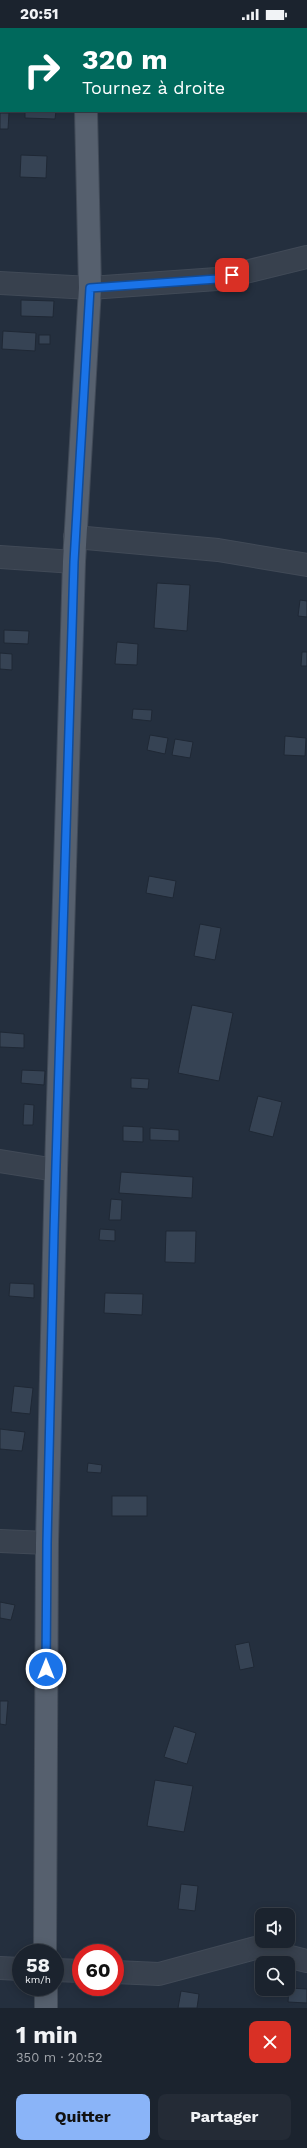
<!DOCTYPE html>
<html lang="fr">
<head>
<meta charset="utf-8">
<style>
	body { margin:0; font-family:"Work Sans",sans-serif; background:#242b36; color:#f1f3f6; height:100vh; display:flex; flex-direction:column; font-size:15px; white-space:nowrap }
	* { box-sizing:border-box; margin:0 }
	p { font-size:13px; color:#a0a4aa }
	.icon { flex:none; width:22px; height:22px; fill:none; stroke:currentColor; stroke-width:2; stroke-linecap:round; stroke-linejoin:round }
	.map { position:relative; height:1980px; overflow:hidden }
	.details { display:flex; flex-direction:column; background:#1b232e; flex:1 }
	.details>* { flex:none }
	.top-card { position:absolute; left:0px; top:0px; width:307px; height:84px; box-shadow:0 2px 10px #0003,0 0 0 1px #39404a; background:#00695c; color:#fff; overflow:hidden }
	.tools { position:absolute; left:255px; top:1880px; display:grid; gap:8px }
	.tools a { display:grid; place-items:center; width:40px; height:40px; border-radius:8px; background:#1b232e; box-shadow:0 2px 10px #0003,0 0 0 1px #39404a; font-size:20px }
	.speed { position:absolute; left:12px; top:1916px; display:flex; gap:8px; font-size:20px; font-weight:700; text-align:center }
	.speed>* { display:grid; place-content:center; width:52px; height:52px; border-radius:50%; background:#1b232e; box-shadow:0 2px 10px #0003,0 0 0 1px #39404a; line-height:1 }
	.speed small { font-size:10px; font-weight:400 }
	.speed .limit { border:6px solid #d22; background:#fff; color:#111 }
	.pin { position:absolute; display:grid; place-items:center; width:34px; height:34px; color:#fff; margin:-17px; border-radius:8px; box-shadow:0 2px 6px #0006 }
	.me { position:absolute; width:44px; margin:-22px; rotate:0deg; stroke-linejoin:round; filter:drop-shadow(0 0 3px #0008) }
	.turn { display:flex; align-items:center; gap:14px; height:84px; padding:0 16px; font-size:18px }
	.turn .icon { width:52px; height:52px; stroke-width:2.5 }
	.turn b { display:block; font-size:28px; line-height:34px }
	.round { display:grid; place-items:center; flex:none; width:42px; height:42px; border-radius:8px; background:#242b36 }
	.overview { display:flex; align-items:center; justify-content:space-between; height:68px; padding:0 16px }
	h1 { font-size:24px; font-weight:700; line-height:30px }
	.action { display:flex; gap:8px; margin-top:auto; padding:8px 16px }
	.action a { flex:1; height:46px; border-radius:8px; background:#8ab4f8; color:#111; font-size:16px; font-weight:700; line-height:46px; text-align:center }
	.action a+a { background:#242b36; color:#f1f3f6 }
	.status { display:flex; justify-content:space-between; align-items:center; height:28px; padding:0 20px; background:#1b232e; direction:ltr }
	.status svg { height:11px; fill:currentColor }
	.map>svg:first-child { display:block }
	.building { fill:#364354; stroke:#1f2835 }
	.lines { fill:none; stroke-linecap:round; stroke-linejoin:round }
	.minor-casing { stroke:#414a57; stroke-width:24 }
	.major-casing { stroke:#414a57; stroke-width:24 }
	.minor { stroke:#38414e; stroke-width:22 }
	.major { stroke:#56606e; stroke-width:22 }
	.route-casing { stroke:#114b97; stroke-width:10 }
	.route { stroke:#1a73e8; stroke-width:7 }
</style>
</head>
<body>
<div class="status"><b>20:51</b><svg viewBox="0 0 49 12"><path d="M0 12V9h3v3zM5 12V6h3v6zM10 12V3h3v9zM15 12V0h3v12zM26 1h20v11H26zM47 4h2v5h-2z"/></svg></div>
<div class="map">
<svg width="307" height="1980" viewBox="0 0 307 1980">
	<rect width="100%" height="100%" fill="#242f3e"/>
	<g class="building">
		<polygon points="25,83 56,83 55,91 25,90"/>
		<polygon points="0,85 9,85 8,101 0,101"/>
		<polygon points="21,127 47,128 46,150 20,149"/>
		<polygon points="21,272 54,273 53,289 21,288"/>
		<polygon points="3,303 36,305 35,323 2,321"/>
		<rect x="39" y="307" width="11" height="9"/>
		<polygon points="157,555 190,557 187,603 154,600"/>
		<polygon points="300,572 307,573 307,589 298,588"/>
		<polygon points="4,602 29,603 28,616 4,615"/>
		<polygon points="117,614 138,616 137,637 115,636"/>
		<polygon points="302,624 307,624 307,638 301,638"/>
		<polygon points="0,625 12,626 12,642 0,641"/>
		<polygon points="133,681 152,682 151,693 132,691"/>
		<polygon points="150,707 168,710 165,726 147,722"/>
		<polygon points="285,708 306,710 305,728 284,727"/>
		<polygon points="175,711 193,714 190,730 172,727"/>
		<polygon points="149,848 176,853 173,870 146,865"/>
		<polygon points="200,896 221,900 215,932 194,928"/>
		<polygon points="192,977 233,985 219,1053 178,1045"/>
		<polygon points="0,1004 24,1006 24,1020 0,1019"/>
		<polygon points="22,1042 45,1043 44,1057 21,1055"/>
		<polygon points="131,1050 149,1051 148,1061 131,1060"/>
		<polygon points="258,1068 282,1074 273,1109 249,1103"/>
		<polygon points="24,1076 34,1077 33,1097 23,1097"/>
		<polygon points="123,1098 143,1099 143,1114 123,1113"/>
		<polygon points="150,1100 179,1102 179,1113 150,1112"/>
		<polygon points="121,1144 193,1149 192,1170 119,1165"/>
		<polygon points="111,1171 122,1172 121,1192 109,1192"/>
		<polygon points="100,1201 115,1202 115,1213 99,1212"/>
		<polygon points="166,1203 196,1203 195,1235 165,1234"/>
		<polygon points="10,1255 34,1256 34,1270 9,1268"/>
		<polygon points="105,1265 143,1266 142,1287 104,1285"/>
		<polygon points="14,1358 33,1360 30,1386 11,1384"/>
		<polygon points="0,1401 25,1404 22,1423 0,1421"/>
		<polygon points="88,1435 102,1437 101,1445 87,1444"/>
		<rect x="112" y="1468" width="35" height="20"/>
		<polygon points="0,1574 15,1577 11,1592 0,1590"/>
		<polygon points="249,1614 254,1639 240,1642 235,1617"/>
		<polygon points="0,1673 8,1673 6,1697 0,1696"/>
		<polygon points="174,1698 196,1705 187,1736 164,1729"/>
		<polygon points="155,1752 193,1758 184,1804 147,1798"/>
		<polygon points="181,1856 198,1858 195,1883 178,1881"/>
		<polygon points="289,1960 307,1961 307,1975 288,1974"/>
		<polygon points="181,1963 199,1966 197,1980 178,1980"/>
	</g>
	<g class="lines">
		<defs>
			<g id="minor">
				<polyline points="0,255 90,260 217,251 307,229"/>
				<polyline points="75,509 218,522 307,537"/>
				<polyline points="0,529 74,534"/>
				<polyline points="0,1133 56,1142"/>
				<polyline points="0,1513 47,1515"/>
				<polyline points="0,1940 21,1941"/>
				<polyline points="55,1942 81,1943"/>
				<polyline points="115,1944 159,1946 255,1920 307,1933"/>
			</g>
			<g id="major">
				<polyline points="84,0 84,1"/>
				<polyline points="45,1925 47,1515 56,1142 74,534 90,260 86,83"/>
				<polyline points="46,1959 46,1980"/>
			</g>
		</defs>
		<use href="#minor" class="minor-casing"/>
		<use href="#major" class="major-casing"/>
		<use href="#minor" class="minor"/>
		<use href="#major" class="major"/>
	</g>
	<g class="lines">
		<defs>
			<polyline id="route" points="46,1641 47,1515 54,1204 74,534 90,260 217,251 232,247"/>
		</defs>
		<use href="#route" class="route-casing"/>
		<use href="#route" class="route"/>
	</g>
</svg>
<div class="tools">
<a><svg class="icon" aria-label="sound" viewBox="0 0 24 24"><path d="M4 9h4l5-4v14l-5-4H4zM17 9q2 3 0 6"/></svg></a>
<a><svg class="icon" aria-label="search" viewBox="0 0 24 24"><circle cx="10" cy="10" r="6"/><path d="M15 15l6 6"/></svg></a>
</div>
<div class="speed"><div>58<small>km/h</small></div><div class="limit">60</div></div>
<div class="pin" style="left:232px;top:247px;background:#d93025"><svg class="icon" aria-label="arrive" viewBox="0 0 24 24"><path d="M6 21V4h12l-3 4 3 4H6"/></svg></div>
<svg class="me" style="left:46px;top:1641px" viewBox="-20 -20 40 40"><circle r="17" fill="#1a73e8" stroke="#fff" stroke-width="3"/><path d="M0-11L8 9 0 5-8 9z" fill="#fff"/></svg>
<div class="top-card">
<div class="turn"><svg class="icon" aria-label="right" viewBox="0 0 24 24"><path d="M7 20v-9h11M14 6l5 5-5 5"/></svg><div><b>320 m</b>Tournez à droite</div></div>
</div>
</div>
<section class="details">
<div class="overview"><div><h1>1 min</h1><p>350 m · 20:52</p></div><a class="round" style="background:#d93025;color:#fff"><svg class="icon" aria-label="close" viewBox="0 0 24 24"><path d="M6 6l12 12M18 6L6 18"/></svg></a></div>
<div class="action"><a>Quitter</a><a>Partager</a></div>
</section>
</body>
</html>
